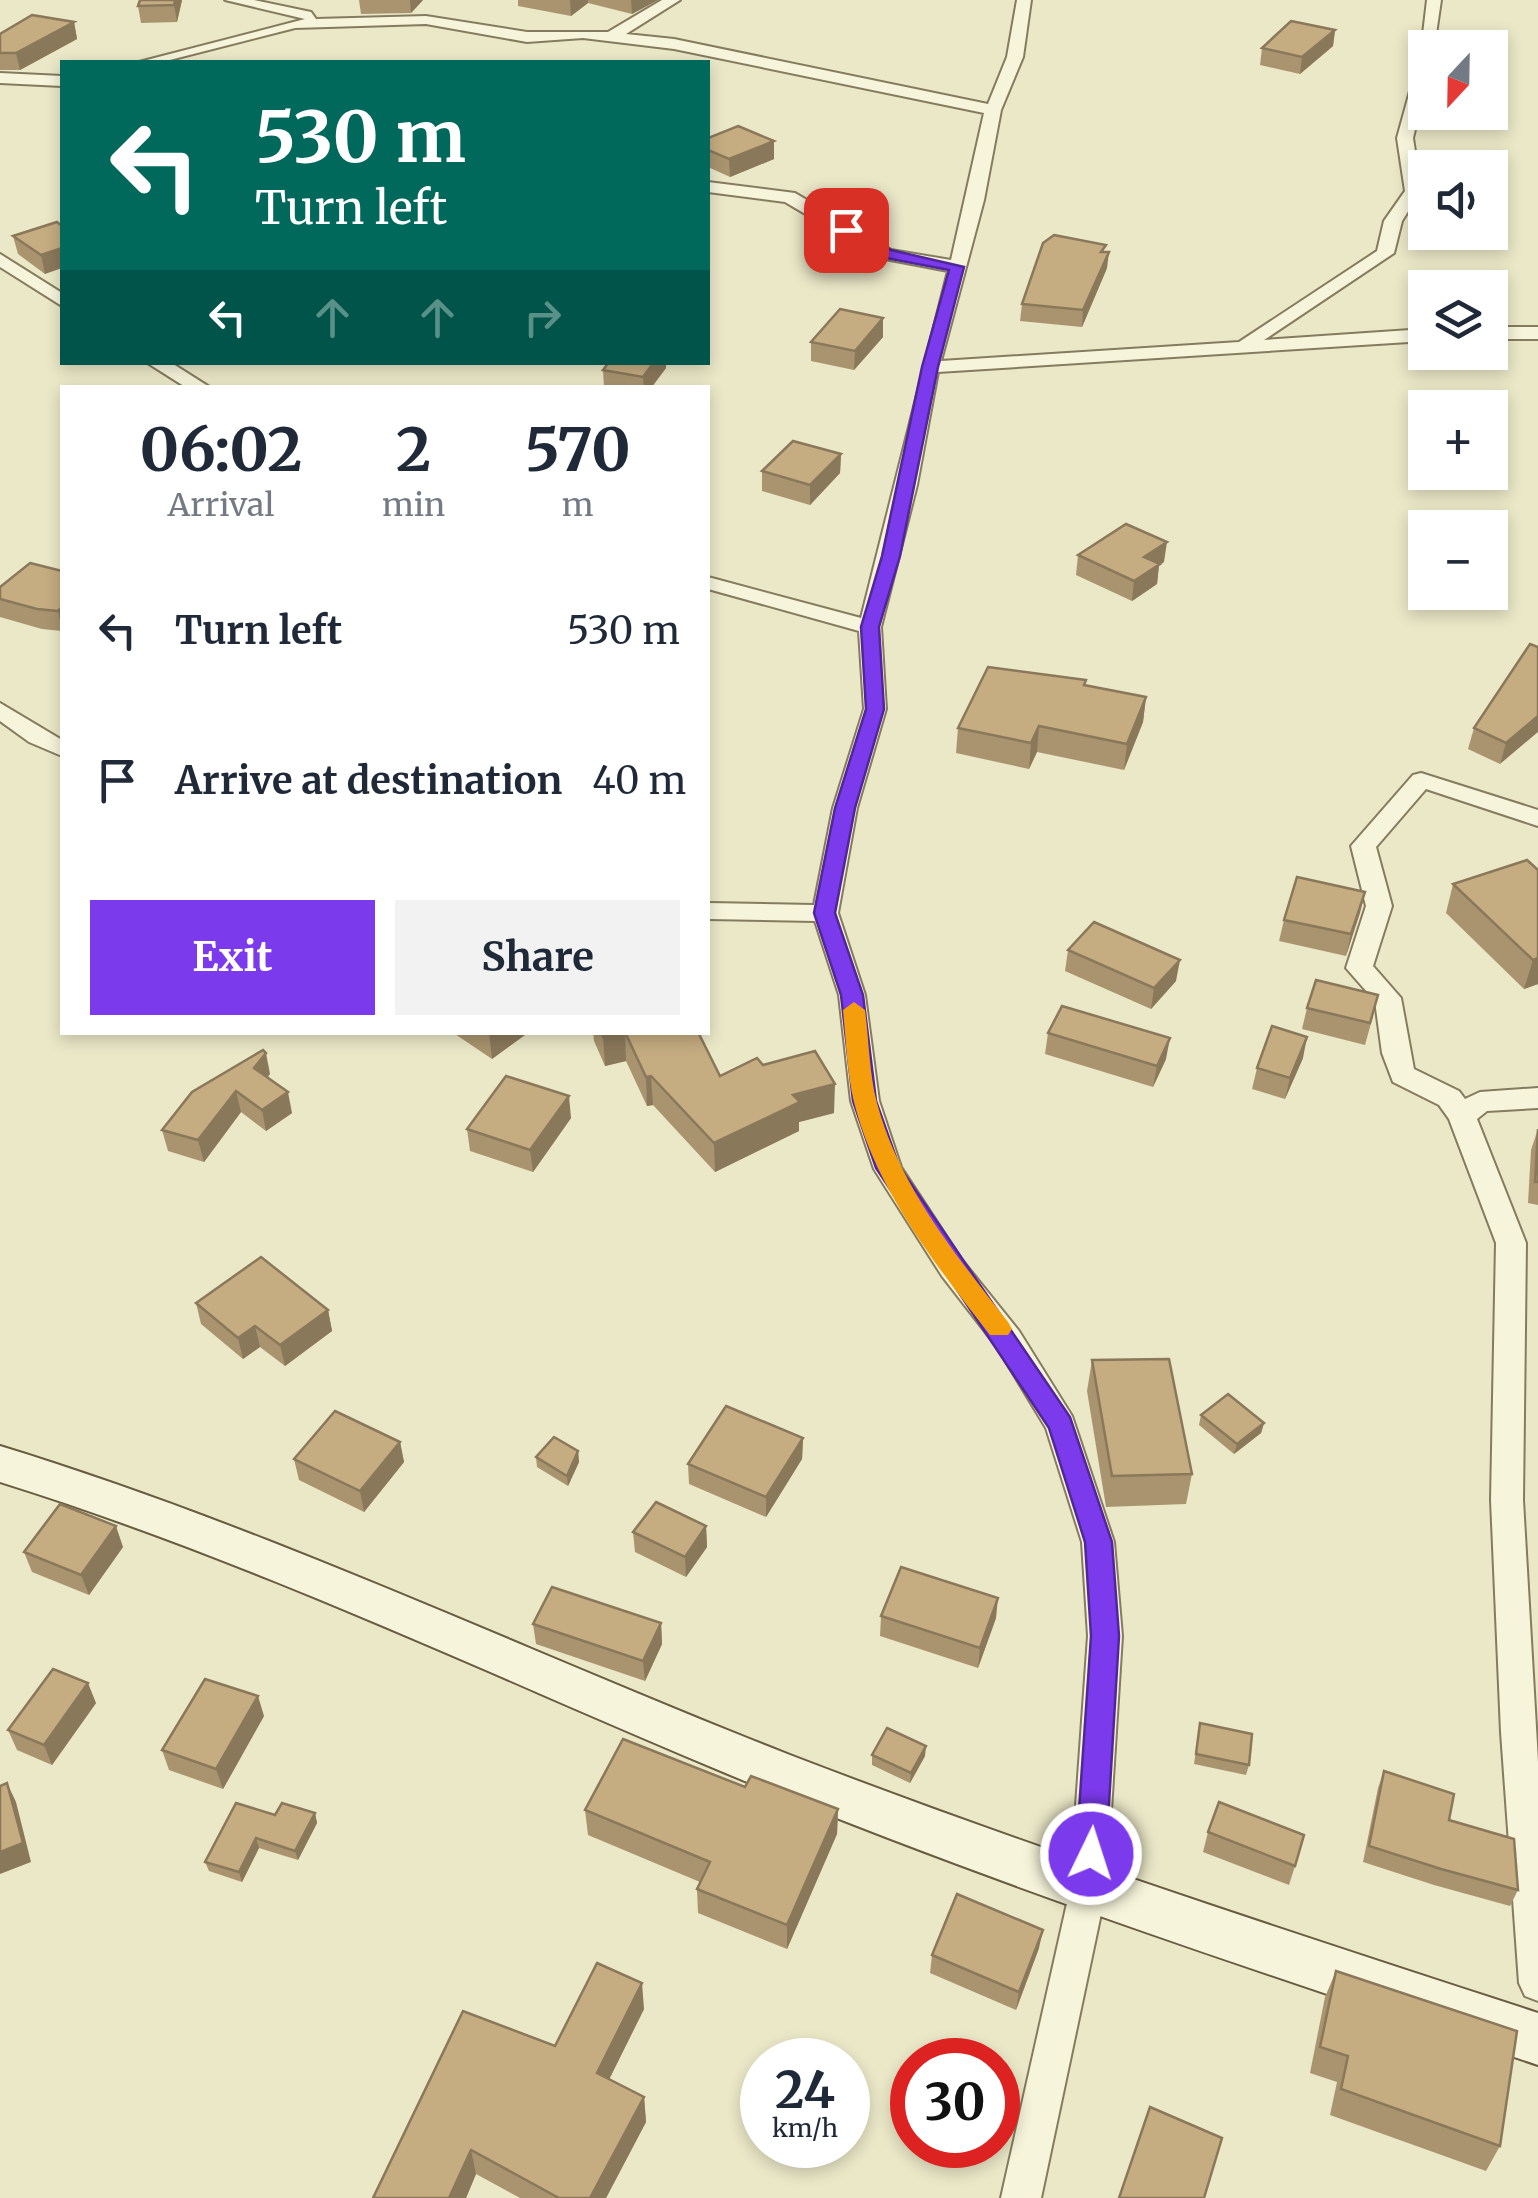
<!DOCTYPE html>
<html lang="en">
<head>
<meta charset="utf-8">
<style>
	body { margin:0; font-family:Merriweather,serif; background:#f2f2f3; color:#1f2937; height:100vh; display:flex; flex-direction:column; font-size:38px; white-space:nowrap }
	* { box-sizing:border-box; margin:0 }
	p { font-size:32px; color:#747a83 }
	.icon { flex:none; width:55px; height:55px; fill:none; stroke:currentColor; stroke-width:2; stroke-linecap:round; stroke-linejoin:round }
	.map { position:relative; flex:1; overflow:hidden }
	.drawer { position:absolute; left:60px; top:385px; width:650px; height:650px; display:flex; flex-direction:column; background:#fff; border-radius:0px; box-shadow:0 5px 15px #0003 }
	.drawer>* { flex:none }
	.hud { position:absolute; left:60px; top:60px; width:650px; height:305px; border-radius:0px; box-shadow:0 5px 15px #0003; background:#00695c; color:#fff; overflow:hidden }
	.needle { width:65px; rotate:202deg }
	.tools { position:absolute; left:1408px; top:30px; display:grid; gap:20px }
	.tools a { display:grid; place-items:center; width:100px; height:100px; border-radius:0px; background:#fff; box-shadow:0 5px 15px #0003; font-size:50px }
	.speed { position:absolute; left:740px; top:2038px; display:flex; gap:20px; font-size:50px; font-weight:700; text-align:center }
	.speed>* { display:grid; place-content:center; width:130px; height:130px; border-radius:50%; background:#fff; box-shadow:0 5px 15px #0003; line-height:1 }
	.speed small { font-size:25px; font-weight:400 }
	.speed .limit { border:15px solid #d22; background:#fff; color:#111 }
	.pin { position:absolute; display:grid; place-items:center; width:85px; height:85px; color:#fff; margin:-42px; border-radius:20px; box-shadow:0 5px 15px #0006 }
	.me { position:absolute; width:110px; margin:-55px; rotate:4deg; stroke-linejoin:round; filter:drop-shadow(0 0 8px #0008) }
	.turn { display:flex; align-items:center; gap:35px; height:210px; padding:0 30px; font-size:45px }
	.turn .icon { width:130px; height:130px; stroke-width:2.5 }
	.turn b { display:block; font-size:70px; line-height:85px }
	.lanes { display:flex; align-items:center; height:95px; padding:0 30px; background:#0003; justify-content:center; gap:50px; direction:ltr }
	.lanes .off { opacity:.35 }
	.eta { display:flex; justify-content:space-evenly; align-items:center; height:170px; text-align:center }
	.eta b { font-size:60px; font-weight:700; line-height:70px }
	.primary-button { display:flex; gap:20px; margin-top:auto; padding:20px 30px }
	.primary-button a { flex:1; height:115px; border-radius:0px; background:#7c3aed; color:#fff; font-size:40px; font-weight:700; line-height:115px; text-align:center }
	.primary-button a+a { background:#f2f2f3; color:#1f2937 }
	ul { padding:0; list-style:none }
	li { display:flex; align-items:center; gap:30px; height:150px; padding:0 30px }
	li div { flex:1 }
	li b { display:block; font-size:38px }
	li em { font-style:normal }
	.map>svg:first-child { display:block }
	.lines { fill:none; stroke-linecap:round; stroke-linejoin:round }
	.street-casing { stroke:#857b5e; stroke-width:4 }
	.secondary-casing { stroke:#675c41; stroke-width:4 }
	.street { fill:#f6f4da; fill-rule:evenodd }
	.secondary { fill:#f6f4da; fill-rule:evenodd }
	.wall { fill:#a9946f }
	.shaded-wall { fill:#8a785a }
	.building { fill:#c5ac81; stroke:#8a785a; stroke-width:2.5 }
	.route { fill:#7c3aed; stroke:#51269a; stroke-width:2.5 }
	.slow { fill:#f59e0b }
</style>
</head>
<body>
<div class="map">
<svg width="1538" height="2198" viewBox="0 0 1538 2198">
	<rect width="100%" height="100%" fill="#ebe8c8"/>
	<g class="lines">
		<defs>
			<g id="street">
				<polygon points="225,0 254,0 311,12 316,19 426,16 527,32 608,32 662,0 680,0 626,34 674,39 988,104 1007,57 1017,0 1031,0 1023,57 1001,110 984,200 941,361 1239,342 1377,251 1384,221 1405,191 1397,138 1421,51 1427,0 1441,0 1434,48 1425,48 1425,87 1413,138 1421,191 1402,221 1394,253 1264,340 1425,329 1425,341 938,372 917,485 881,627 886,709 857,808 838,913 865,995 879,1101 901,1167 962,1260 1019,1331 1072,1416 1114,1542 1122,1636 1106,1890 1041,2198 1001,2198 1070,1890 1088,1636 1082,1542 1046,1428 997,1347 942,1276 874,1169 851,1101 839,995 815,921 708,919 708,903 814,905 833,808 864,709 859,631 708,589 708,577 861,618 948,271 880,258 785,202 708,192 708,182 795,193 891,250 951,260 984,113 674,49 583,38 527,42 426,24 295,28 162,62 139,62 305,19"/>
				<polygon points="0,73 62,76 62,86 0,83"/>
				<polygon points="0,254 62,293 62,306 0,267"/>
				<rect x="1490" y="327" width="48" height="12"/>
				<polygon points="146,362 170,362 211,388 187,388"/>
				<polygon points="0,703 62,740 62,756 29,742 0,721"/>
				<polygon points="1421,773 1538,810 1538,826 1426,789 1376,847 1392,906 1373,966 1401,998 1414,1069 1459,1091 1465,1099 1480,1092 1538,1088 1538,1108 1487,1111 1477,1119 1526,1243 1523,1500 1538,1762 1538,2001 1525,1996 1519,1983 1501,1732 1491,1500 1496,1243 1449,1119 1439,1105 1393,1082 1382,1053 1375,1001 1346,968 1366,906 1351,846 1413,775"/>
			</g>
			<path id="secondary" d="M 0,1446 C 271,1529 527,1652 790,1755 C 1036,1850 1287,1931 1538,2013 L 1538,2065 C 1274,1976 1009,1890 752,1784 C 503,1681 257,1562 0,1482 Z"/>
		</defs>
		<use href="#street" class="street-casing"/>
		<use href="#secondary" class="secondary-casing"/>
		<use href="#street" class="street"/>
		<use href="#secondary" class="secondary"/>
	</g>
	<g class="wall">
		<polygon points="182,0 177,22 141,23 138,6"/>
		<polygon points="359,0 423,0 411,13 361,14"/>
		<polygon points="518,0 658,0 632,14 588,3 571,16 518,6"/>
		<polygon points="74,22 77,39 20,70 0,70 0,34"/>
		<polygon points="1335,30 1333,46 1300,74 1260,65 1262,48"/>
		<polygon points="708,138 774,159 730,177 708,167"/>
		<polygon points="57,222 45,274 18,254 13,236"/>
		<polygon points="1107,268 1082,327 1020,321 1022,304"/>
		<polygon points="883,337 854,370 811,361 811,342"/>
		<polygon points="666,368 651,388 604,388 603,370"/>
		<polygon points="841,454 840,473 810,505 762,491 762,471"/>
		<polygon points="1078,555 1164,562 1159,565 1157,584 1132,601 1076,575"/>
		<polygon points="62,571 62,631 42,629 0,617 0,587"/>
		<polygon points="1538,647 1500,764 1468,749 1474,728"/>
		<polygon points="1086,680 1085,685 1146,697 1143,722 1124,770 1037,752 1029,769 956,753 958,728"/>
		<polygon points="1538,870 1538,984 1524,989 1446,913 1453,884"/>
		<polygon points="1365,892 1346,956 1279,941 1284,920"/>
		<polygon points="1068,950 1176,981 1151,1009 1065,971"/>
		<polygon points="1307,1008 1373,1016 1365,1045 1302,1029"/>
		<polygon points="452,1032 529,1032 492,1059"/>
		<polygon points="593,1032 698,1032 720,1076 763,1065 834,1113 799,1122 799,1131 715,1172 653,1105 647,1106 626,1061 605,1066 594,1041"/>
		<polygon points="1048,1033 1166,1059 1153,1087 1045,1054"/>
		<polygon points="1303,1058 1285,1099 1252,1089 1257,1068"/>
		<polygon points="270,1074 267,1077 292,1113 266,1131 241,1112 204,1162 168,1151 162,1130"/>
		<polygon points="571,1118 533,1172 470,1151 467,1129"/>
		<polygon points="1538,1129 1538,1205 1528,1203 1531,1150"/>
		<polygon points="196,1303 328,1310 332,1331 285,1366 260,1347 243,1359 201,1324"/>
		<polygon points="1092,1360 1192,1474 1186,1504 1106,1507 1087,1391"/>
		<polygon points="1201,1415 1264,1423 1261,1433 1234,1454 1199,1425"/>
		<polygon points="803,1438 802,1459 766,1517 689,1484 688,1464"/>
		<polygon points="400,1442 404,1462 364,1512 299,1480 294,1459"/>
		<polygon points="578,1451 579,1462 568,1486 537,1467 536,1457"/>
		<polygon points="706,1526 707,1547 686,1577 635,1552 633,1532"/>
		<polygon points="123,1547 89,1595 32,1572 24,1552"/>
		<polygon points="881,1616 996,1618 978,1668 880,1636"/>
		<polygon points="661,1623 662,1644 645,1681 536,1644 533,1624"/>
		<polygon points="96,1703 52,1765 17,1750 8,1730"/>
		<polygon points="264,1716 223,1789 169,1770 162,1750"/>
		<polygon points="1200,1723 1249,1765 1246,1775 1194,1764"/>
		<polygon points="872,1755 925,1756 910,1783 872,1765"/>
		<polygon points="1384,1771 1518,1890 1510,1906 1434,1885 1363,1862 1378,1788"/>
		<polygon points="745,1787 838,1809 837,1834 787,1949 698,1913 697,1889 700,1882 588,1835 585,1810"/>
		<polygon points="315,1813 317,1823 298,1860 259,1848 242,1882 209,1871 205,1862"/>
		<polygon points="1208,1832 1295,1866 1289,1885 1203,1852"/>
		<polygon points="1039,1948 1016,2010 930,1973 932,1955"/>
		<polygon points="1336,1971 1500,2146 1486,2171 1330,2115 1337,2082 1310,2073 1325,1997"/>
		<polygon points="644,2009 609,2079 644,2097 646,2122 606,2198 520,2198 476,2174 466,2198 373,2198 555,2046"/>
	</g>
	<g class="shaded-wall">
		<polygon points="175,0 182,0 177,22 174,5"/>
		<polygon points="410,0 423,0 411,13"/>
		<polygon points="570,0 588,0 588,3 571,16"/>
		<polygon points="631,0 658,0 632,14"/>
		<polygon points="74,22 77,39 20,70 16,53"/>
		<polygon points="1335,30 1333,46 1300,74 1302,57"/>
		<polygon points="774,141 774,159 730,177 729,159"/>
		<polygon points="62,248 62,268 45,274 41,255"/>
		<polygon points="1109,252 1107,268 1082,327 1083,310"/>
		<polygon points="883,318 883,337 854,370 855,351"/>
		<polygon points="654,362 666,362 666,368 651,388 644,388 643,377"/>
		<polygon points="841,454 840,473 810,505 810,485"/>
		<polygon points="1167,542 1164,562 1159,565 1157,584 1132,601 1134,581 1144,557"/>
		<polygon points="62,607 62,629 58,611"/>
		<polygon points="1146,697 1143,722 1124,770 1127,744"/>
		<polygon points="1538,716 1538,732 1500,764 1506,743"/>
		<polygon points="1039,726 1037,752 1029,769 1031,743"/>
		<polygon points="1365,892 1360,913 1346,956 1351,934"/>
		<polygon points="1538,958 1538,984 1524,989 1533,960"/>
		<polygon points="1180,960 1176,981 1151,1009 1154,988"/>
		<polygon points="489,1032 529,1032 492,1059"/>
		<polygon points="621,1032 625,1032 626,1061 605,1066 603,1037"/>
		<polygon points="1307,1037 1303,1058 1285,1099 1290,1078"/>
		<polygon points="1170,1038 1166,1059 1153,1087 1157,1066"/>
		<polygon points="266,1053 270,1074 259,1089 254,1068"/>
		<polygon points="651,1076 653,1105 647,1106 646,1077"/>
		<polygon points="835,1084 834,1113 799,1122 799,1131 715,1172 714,1143 793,1095"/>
		<polygon points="236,1091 241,1112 204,1162 198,1140"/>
		<polygon points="288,1092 292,1113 266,1131 262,1110"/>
		<polygon points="569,1096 571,1118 533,1172 530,1150"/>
		<polygon points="328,1310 332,1331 285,1366 280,1345"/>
		<polygon points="255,1326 260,1347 243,1359 238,1338"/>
		<polygon points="1264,1423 1261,1433 1234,1454 1237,1444"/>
		<polygon points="803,1438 802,1459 766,1517 766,1497"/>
		<polygon points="400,1442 404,1462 364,1512 360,1491"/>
		<polygon points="578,1451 579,1462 568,1486 567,1476"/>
		<polygon points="116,1526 123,1547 89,1595 81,1575"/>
		<polygon points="706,1526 707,1547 686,1577 685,1557"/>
		<polygon points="998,1598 996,1618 978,1668 980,1648"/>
		<polygon points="661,1623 662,1644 645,1681 643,1661"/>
		<polygon points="88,1683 96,1703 52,1765 44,1745"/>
		<polygon points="258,1696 264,1716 223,1789 216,1769"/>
		<polygon points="926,1746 925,1756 910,1783 911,1773"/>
		<polygon points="7,1783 16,1802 31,1862 0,1874 0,1852"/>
		<polygon points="838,1809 837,1834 787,1949 787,1925"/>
		<polygon points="315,1813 317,1823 298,1860 295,1851"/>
		<polygon points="256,1838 259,1848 242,1882 239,1872"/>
		<polygon points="1043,1930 1039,1948 1016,2010 1019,1992"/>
		<polygon points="642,1983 644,2009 600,2098 597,2073"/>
		<polygon points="644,2097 646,2122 606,2198 590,2198"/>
		<polygon points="471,2150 476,2174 466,2198 449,2198"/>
	</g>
	<g class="building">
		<polygon points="140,0 175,0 174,5 138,6"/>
		<polygon points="32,15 74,22 16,53 0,53 0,34"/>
		<polygon points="1291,21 1335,30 1302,57 1262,48"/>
		<polygon points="738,126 774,141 729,159 708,150 708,138"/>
		<polygon points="57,222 62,226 62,248 41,255 13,236"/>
		<polygon points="1054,235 1106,245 1101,252 1109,252 1083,310 1022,304 1043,243"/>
		<polygon points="840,309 883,318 855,351 811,342"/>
		<polygon points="609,362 654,362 643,377 603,370"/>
		<polygon points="793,441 841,454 810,485 762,471"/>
		<polygon points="1126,524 1167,542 1144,557 1160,564 1134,581 1078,555"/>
		<polygon points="30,563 62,571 62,607 58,611 37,609 0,599 0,587"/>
		<polygon points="1530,644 1538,647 1538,716 1506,743 1474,728"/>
		<polygon points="988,667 1086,680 1084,685 1146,697 1127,744 1039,726 1031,743 958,728"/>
		<polygon points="1527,860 1538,870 1538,958 1533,960 1453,884"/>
		<polygon points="1297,877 1365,892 1351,934 1284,920"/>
		<polygon points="1094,922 1180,960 1154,988 1068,950"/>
		<polygon points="1316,980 1378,995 1370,1023 1307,1008"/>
		<polygon points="1062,1006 1170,1038 1157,1066 1048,1033"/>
		<polygon points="1272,1026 1307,1037 1290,1078 1257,1068"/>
		<polygon points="601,1032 621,1032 603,1037"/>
		<polygon points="625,1032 698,1032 720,1076 757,1058 763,1065 815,1051 835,1084 793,1095 800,1102 714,1143 651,1076 646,1077"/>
		<polygon points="263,1050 266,1053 254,1068 288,1092 262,1110 236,1091 198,1140 162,1130 192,1092"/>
		<polygon points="506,1076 569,1096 530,1150 467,1129"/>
		<polygon points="1538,1129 1538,1182 1535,1182"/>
		<polygon points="261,1257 328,1310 280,1345 255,1326 238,1338 196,1303"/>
		<polygon points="1169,1359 1192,1474 1112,1476 1092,1360"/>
		<polygon points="1228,1394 1264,1423 1237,1444 1201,1415"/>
		<polygon points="726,1406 803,1438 766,1497 688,1464"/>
		<polygon points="335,1411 400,1442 360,1491 294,1459"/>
		<polygon points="554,1437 578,1451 567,1476 536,1457"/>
		<polygon points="656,1502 706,1526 685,1557 633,1532"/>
		<polygon points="60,1504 116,1526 81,1575 24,1552"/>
		<polygon points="901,1567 998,1598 980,1648 881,1616"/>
		<polygon points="552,1587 661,1623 643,1661 533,1624"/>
		<polygon points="53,1669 88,1683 44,1745 8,1730"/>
		<polygon points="205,1679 258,1696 216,1769 162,1750"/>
		<polygon points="1200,1723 1252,1734 1249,1765 1196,1754"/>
		<polygon points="887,1728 926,1746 911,1773 872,1755"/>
		<polygon points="623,1739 745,1787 751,1776 838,1809 787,1925 697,1889 710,1862 585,1810"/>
		<polygon points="1384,1771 1454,1794 1449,1820 1514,1839 1518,1890 1441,1869 1369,1846"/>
		<polygon points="7,1783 23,1843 0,1852 0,1786"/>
		<polygon points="1219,1802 1304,1835 1295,1866 1208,1832"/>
		<polygon points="236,1803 275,1815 282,1803 315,1813 295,1851 256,1838 239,1872 205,1862"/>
		<polygon points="957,1894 1043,1930 1019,1992 932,1955"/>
		<polygon points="597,1963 642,1983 597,2073 644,2097 590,2198 559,2198 471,2150 449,2198 373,2198 463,2011 555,2046"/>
		<polygon points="1336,1971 1517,2031 1500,2146 1341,2089 1348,2056 1320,2047"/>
		<polygon points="1150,2107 1222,2138 1204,2198 1119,2198"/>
	</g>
	<polygon class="route" points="841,227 851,227 891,250 964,267 938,367 900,556 879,627 884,709 855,808 835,913 863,995 876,1101 899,1166 1070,1417 1112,1542 1119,1636 1106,1854 1101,1864 1091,1868 1080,1864 1076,1854 1091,1636 1085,1542 1049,1428 876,1168 853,1101 841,995 814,913 835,808 866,709 861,627 882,556 922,367 949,270 881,257 841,234"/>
	<path class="slow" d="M 854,1002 L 865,1010 C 869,1040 869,1073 877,1103 C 899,1186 956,1255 1008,1322 L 1012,1329 L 1008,1335 L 990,1335 C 936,1265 876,1190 854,1102 C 847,1073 846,1040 843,1010 Z"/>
</svg>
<div class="tools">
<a><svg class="needle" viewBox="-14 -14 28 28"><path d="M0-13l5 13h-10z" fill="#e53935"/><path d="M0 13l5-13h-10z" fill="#747a83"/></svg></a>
<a><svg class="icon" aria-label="sound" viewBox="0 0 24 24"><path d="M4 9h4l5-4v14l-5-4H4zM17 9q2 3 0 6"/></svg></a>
<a><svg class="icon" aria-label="layers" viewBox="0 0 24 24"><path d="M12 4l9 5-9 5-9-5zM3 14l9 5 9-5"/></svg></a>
<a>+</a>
<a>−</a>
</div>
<div class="speed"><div>24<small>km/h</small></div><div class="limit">30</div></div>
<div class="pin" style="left:846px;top:230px;background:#d93025"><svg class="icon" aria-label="arrive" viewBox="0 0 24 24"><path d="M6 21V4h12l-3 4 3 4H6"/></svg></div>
<svg class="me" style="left:1091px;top:1854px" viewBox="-20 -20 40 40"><circle r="17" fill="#7c3aed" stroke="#fff" stroke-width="3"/><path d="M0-11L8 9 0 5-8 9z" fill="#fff"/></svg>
<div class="hud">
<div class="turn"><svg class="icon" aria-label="left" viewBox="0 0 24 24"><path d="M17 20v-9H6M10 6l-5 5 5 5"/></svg><div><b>530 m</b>Turn left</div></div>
<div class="lanes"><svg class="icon" aria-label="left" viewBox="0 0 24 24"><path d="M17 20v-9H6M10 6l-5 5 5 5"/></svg><svg class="icon off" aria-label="ahead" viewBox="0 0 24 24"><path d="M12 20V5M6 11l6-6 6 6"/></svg><svg class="icon off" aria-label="ahead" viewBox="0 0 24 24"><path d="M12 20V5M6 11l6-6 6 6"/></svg><svg class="icon off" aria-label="right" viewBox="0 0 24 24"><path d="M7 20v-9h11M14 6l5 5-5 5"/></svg></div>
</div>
<section class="drawer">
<div class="eta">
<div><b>06:02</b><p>Arrival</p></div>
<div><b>2</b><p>min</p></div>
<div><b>570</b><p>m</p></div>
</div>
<ul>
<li><svg class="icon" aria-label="left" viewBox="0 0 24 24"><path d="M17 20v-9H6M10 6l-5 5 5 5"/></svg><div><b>Turn left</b></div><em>530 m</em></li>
<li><svg class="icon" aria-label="arrive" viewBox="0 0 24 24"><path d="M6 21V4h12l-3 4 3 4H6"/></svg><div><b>Arrive at destination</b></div><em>40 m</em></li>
</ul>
<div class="primary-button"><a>Exit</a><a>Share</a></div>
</section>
</div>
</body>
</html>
